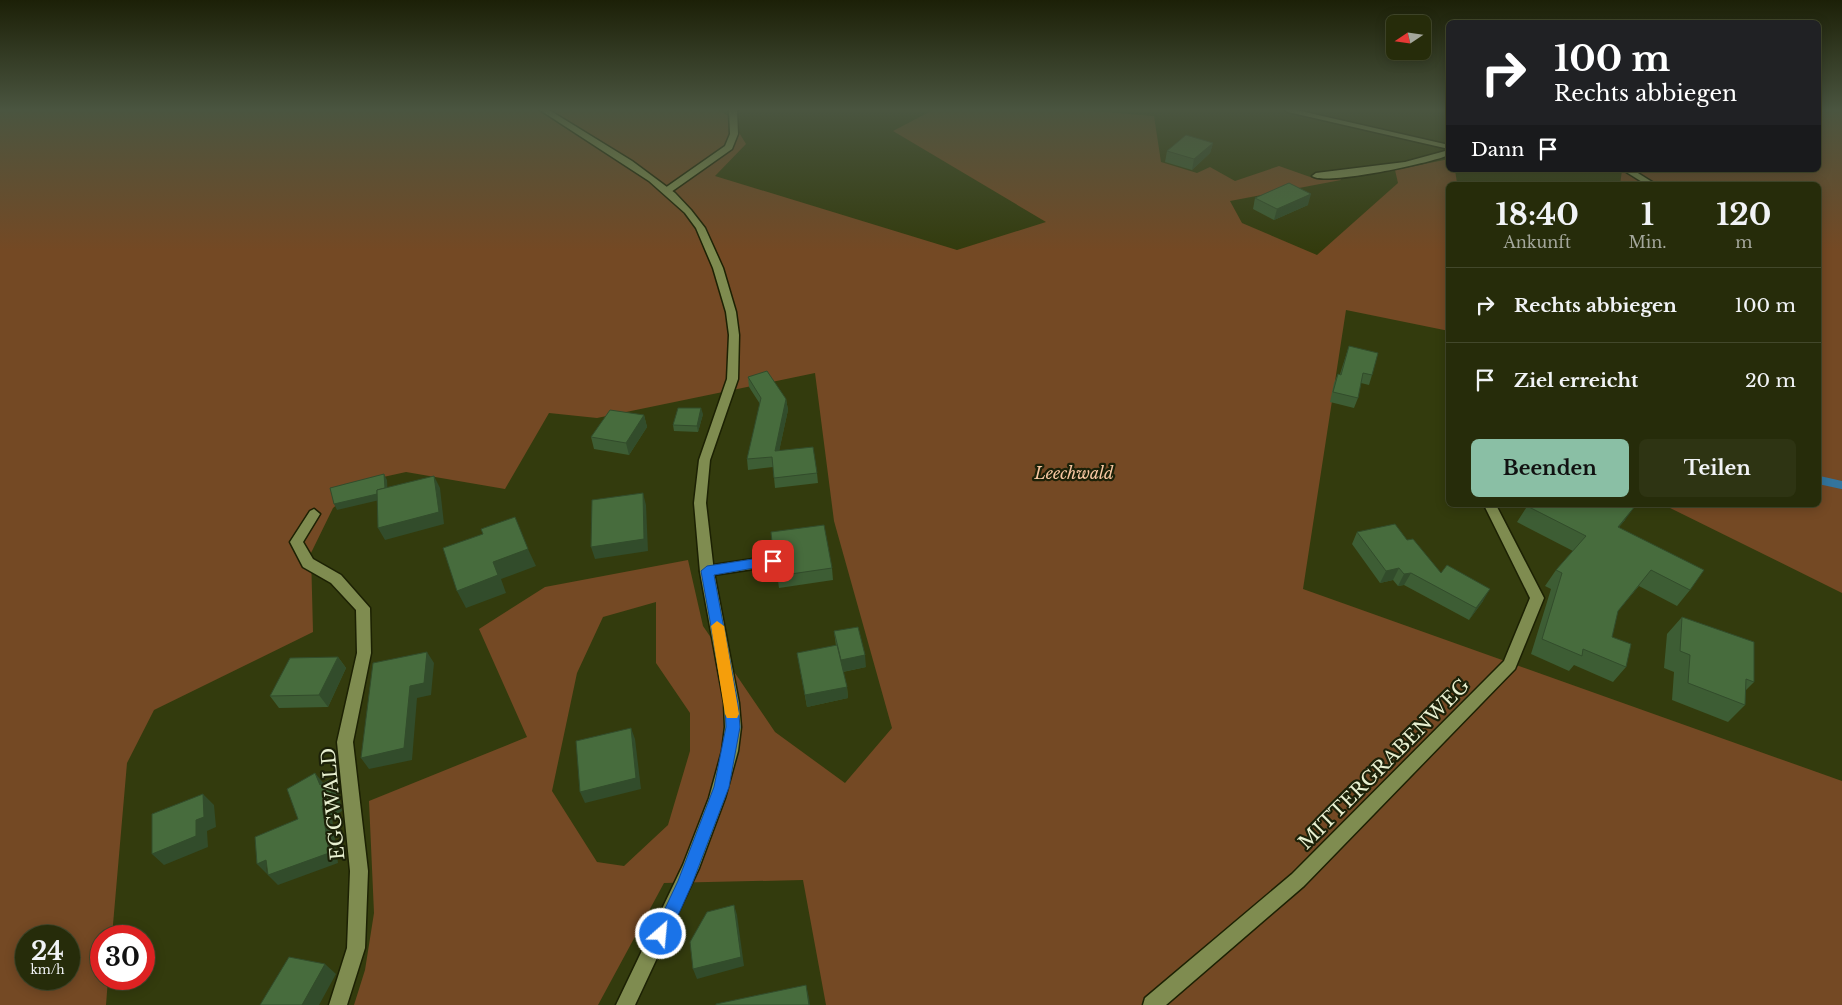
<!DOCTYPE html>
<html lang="de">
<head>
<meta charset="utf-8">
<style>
	body { margin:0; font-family:"Libre Baskerville",serif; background:#2e3413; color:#f1f3f6; height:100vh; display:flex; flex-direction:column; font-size:19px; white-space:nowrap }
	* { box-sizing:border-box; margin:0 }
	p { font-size:16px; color:#a4a79c }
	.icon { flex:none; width:28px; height:28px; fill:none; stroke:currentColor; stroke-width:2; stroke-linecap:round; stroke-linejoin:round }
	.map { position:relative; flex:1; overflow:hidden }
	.drawer { position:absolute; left:1446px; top:182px; width:375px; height:325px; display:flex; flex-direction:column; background:#262c0a; border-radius:8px; box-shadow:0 2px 12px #0003,0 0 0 1px #42482b }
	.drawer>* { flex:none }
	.guide { position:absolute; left:1446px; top:20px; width:375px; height:152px; border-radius:8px; box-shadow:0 2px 12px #0003,0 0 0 1px #42482b; background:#202124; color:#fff; overflow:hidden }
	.needle { width:32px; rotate:257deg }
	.tools { position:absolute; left:1386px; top:15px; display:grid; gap:10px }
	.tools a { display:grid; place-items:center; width:45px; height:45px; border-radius:8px; background:#262c0a; box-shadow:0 2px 12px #0003,0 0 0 1px #42482b; font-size:25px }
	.speed { position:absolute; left:15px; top:925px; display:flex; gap:10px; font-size:25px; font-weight:700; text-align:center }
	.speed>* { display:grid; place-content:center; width:65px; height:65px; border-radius:50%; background:#262c0a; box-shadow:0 2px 12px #0003,0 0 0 1px #42482b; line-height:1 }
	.speed small { font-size:12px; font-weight:400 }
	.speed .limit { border:8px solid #d22; background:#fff; color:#111 }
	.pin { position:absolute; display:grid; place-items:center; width:42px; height:42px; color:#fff; margin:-21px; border-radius:10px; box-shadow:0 2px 8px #0006 }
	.me { position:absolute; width:55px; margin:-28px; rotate:27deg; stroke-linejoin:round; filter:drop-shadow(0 0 4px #0008) }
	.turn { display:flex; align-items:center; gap:18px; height:105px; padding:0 25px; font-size:22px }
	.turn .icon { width:65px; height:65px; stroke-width:2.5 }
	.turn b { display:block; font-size:35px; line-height:42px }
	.then { display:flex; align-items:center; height:48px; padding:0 25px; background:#0003; gap:10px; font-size:19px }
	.eta { display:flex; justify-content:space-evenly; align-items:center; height:85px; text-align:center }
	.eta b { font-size:30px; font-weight:700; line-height:35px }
	.action { display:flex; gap:10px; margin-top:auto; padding:10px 25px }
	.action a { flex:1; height:58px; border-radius:8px; background:#8abfa5; color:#111; font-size:20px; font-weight:700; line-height:58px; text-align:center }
	.action a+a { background:#2e3413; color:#f1f3f6 }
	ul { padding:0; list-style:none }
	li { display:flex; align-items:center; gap:15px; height:75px; padding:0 25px; border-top:1px solid #42482b }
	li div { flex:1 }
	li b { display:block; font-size:19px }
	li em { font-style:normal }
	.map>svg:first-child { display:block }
	.green { fill:#744924; fill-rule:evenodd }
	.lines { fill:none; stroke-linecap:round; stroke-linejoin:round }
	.stream { stroke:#33749c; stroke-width:8 }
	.lane-casing { stroke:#1c2103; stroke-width:3 }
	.street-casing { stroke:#1c2103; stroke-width:3 }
	.lane { fill:#7f8c50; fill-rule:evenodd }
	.street { fill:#7f8c50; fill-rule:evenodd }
	.wall { fill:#3d5d34 }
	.shaded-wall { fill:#324c2b }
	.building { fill:#476c3d; stroke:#324c2b }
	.route { fill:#1a73e8; stroke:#114b97 }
	.slow { fill:#f59e0b }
	.labels { text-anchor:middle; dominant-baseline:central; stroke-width:4.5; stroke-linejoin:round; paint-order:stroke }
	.park-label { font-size:16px; font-style:italic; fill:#f8c8a3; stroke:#1c2108 }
	.near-street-label { font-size:19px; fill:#e8f0d1; stroke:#1c2108 }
</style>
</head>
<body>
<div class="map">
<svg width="1842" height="1005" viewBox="0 0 1842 1005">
	<rect width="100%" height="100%" fill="#333b0d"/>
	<g class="green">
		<path d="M 0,110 L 717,110 L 729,116 L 746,144 L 715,176 L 957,250 L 1046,222 L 893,131 L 933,110 L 1079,110 L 1154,116 L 1161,162 L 1197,173 L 1210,167 L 1235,181 L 1279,166 L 1313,178 L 1339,176 L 1341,180 L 1230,201 L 1242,223 L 1317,255 L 1398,183 L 1395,170 L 1449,159 L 1449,170 L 1455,170 L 1457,183 L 1463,185 L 1449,185 L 1449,331 L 1346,310 L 1303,589 L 1842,781 L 1842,1005 L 826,1005 L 803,880 L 664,883 L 598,1005 L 354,1005 L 365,970 L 374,913 L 369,801 L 527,737 L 479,629 L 545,587 L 688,560 L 703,626 L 775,732 L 845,783 L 892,728 L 834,521 L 815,373 L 597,418 L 549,413 L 505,489 L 406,472 L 365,481 L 333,508 L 311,553 L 313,632 L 154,710 L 127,763 L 112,936 L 101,936 L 101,979 L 108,979 L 106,1005 L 0,1005 ZM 656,602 L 656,663 L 690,713 L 690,751 L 668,825 L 624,866 L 597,862 L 552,791 L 577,673 L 603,617 ZM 26,936 L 69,936 L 69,979 L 26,979 Z"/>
		<polygon points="1819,110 1842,110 1842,593 1664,505 1819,505 1819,185 1620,185 1622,170 1819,170"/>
	</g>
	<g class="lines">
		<polyline class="stream" points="1819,480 1842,485"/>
		<defs>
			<g id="lane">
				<polygon points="729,110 737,110 738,134 732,149 671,192 665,192 665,188 725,146 730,134"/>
				<polygon points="773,556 778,558 780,561 778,564 773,566 707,576 702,575 700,571 702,567 707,566"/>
			</g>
			<g id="street">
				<polygon points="540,110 549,110 632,161 675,193 691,210 705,228 723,268 736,312 739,335 738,379 710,460 706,503 714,572 739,703 741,727 738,751 725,798 699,868 635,1005 616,1005 683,865 709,798 722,751 725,727 724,703 700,572 694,503 699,460 727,379 729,335 726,312 713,268 696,228 685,213 649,181"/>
				<polygon points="1285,110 1296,110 1449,145 1449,149 1288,112"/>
				<path d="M 1449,150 L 1449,155 C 1431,163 1325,186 1312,176 L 1316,173 L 1405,162 Z"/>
				<polygon points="1623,170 1633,170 1657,185 1647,185"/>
				<polygon points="1484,505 1496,505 1544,598 1515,669 1304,886 1166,1005 1143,1005 1145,998 1292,874 1504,661 1530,598"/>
				<polygon points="314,509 320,514 303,542 313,559 341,575 370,608 371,653 353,742 368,871 365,948 347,1005 329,1005 347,948 350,871 337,742 357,653 356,610 331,583 303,567 290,542 310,511"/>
			</g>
		</defs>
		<use href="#lane" class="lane-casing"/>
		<use href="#street" class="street-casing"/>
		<use href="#lane" class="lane"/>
		<use href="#street" class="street"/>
	</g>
	<g class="wall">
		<polygon points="1213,143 1210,153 1192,170 1165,162 1167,151"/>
		<polygon points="1255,198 1308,205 1274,220 1253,209"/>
		<polygon points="1349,346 1372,375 1369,385 1361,383 1358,398 1354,408 1330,402 1334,383 1338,374 1340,374"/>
		<polygon points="748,377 786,399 788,410 779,451 817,473 818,483 775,488 773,467 748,470 747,459 760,404 749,387"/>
		<polygon points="703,414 698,432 674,431 673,425"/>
		<polygon points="644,415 647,427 629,455 594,449 591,437"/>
		<polygon points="1528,505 1625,520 1619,527 1690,590 1677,606 1639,586 1617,612 1612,637 1626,667 1613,682 1574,665 1569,671 1531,654 1551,589 1545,586 1556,570 1573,551 1517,522"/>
		<polygon points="771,532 832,568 833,580 779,588"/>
		<polygon points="1357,532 1407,540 1441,573 1483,601 1469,620 1404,585 1398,586 1393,580 1380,583 1352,544"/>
		<polygon points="1682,617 1754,682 1745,691 1745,705 1728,722 1672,700 1674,672 1664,668 1667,634"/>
		<polygon points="834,631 866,667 843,672 847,687 848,698 807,707 797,653 836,646"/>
		<polygon points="338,657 346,668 328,707 279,708 270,696"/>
	</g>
	<g class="shaded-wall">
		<polygon points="1213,143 1210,153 1192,170 1194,159"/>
		<polygon points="1311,194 1308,205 1274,220 1277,209"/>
		<polygon points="786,399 788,410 777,461 775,451"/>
		<polygon points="701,408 703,414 698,432 697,426"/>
		<polygon points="644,415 647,427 629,455 626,443"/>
		<polygon points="384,474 387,480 388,498 337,510 334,504"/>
		<polygon points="434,476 440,488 444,524 385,540 378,528"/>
		<polygon points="643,493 646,505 648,551 595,559 591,547"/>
		<polygon points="1636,505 1625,520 1606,542 1618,527"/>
		<polygon points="528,549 536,566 501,579 506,593 466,608 457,591 493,562"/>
		<polygon points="1399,568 1393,580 1380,583 1386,571"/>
		<polygon points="1411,573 1404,585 1398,586 1404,574"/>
		<polygon points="1490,589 1483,601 1469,620 1476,608"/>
		<polygon points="427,652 434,663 431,695 417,698 412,760 369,769 361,758 410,686"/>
		<polygon points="865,655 866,667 842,672 841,660"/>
		<polygon points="338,657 346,668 328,707 319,695"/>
		<polygon points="847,687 848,698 807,707 805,695"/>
		<polygon points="631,728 635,739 641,789 585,803 580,792"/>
		<polygon points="315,773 324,784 320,785"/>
		<polygon points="329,780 338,791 342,811 332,817 338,863 278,885 268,875 322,806"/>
		<polygon points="203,794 214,805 216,827 207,831 208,847 164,865 152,854"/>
		<polygon points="266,860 267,874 257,864"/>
		<polygon points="734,905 737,915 744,966 697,979 693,969"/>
		<polygon points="325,964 336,974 319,1005 302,1005"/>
		<polygon points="806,985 809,998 810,1005 809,1005"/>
	</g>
	<g class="building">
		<polygon points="1186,135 1213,143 1194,159 1167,151"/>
		<polygon points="1289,183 1311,194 1277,209 1255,198"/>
		<polygon points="1349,346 1378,353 1372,375 1363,373 1358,398 1333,392 1338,374 1341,375"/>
		<polygon points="767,371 786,399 775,451 813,447 817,473 774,478 772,457 747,459 761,398 748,377"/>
		<polygon points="678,408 701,408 697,426 673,425"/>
		<polygon points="610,410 644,415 626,443 591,437"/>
		<polygon points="384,474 385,488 377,490 377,494 334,504 330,488"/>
		<polygon points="434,476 439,512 378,528 377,490"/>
		<polygon points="643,493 644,539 591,547 592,500"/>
		<polygon points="1528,505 1636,505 1618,527 1704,570 1690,590 1651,570 1618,611 1612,637 1631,644 1626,667 1583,649 1582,656 1542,639 1562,573 1556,570 1586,536 1527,506"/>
		<polygon points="515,517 528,549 493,562 498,575 457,591 443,548 483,534 481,529"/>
		<polygon points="1395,524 1407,540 1413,539 1441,573 1447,565 1490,589 1476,608 1411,573 1404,574 1399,568 1386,571 1357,532"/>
		<polygon points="824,525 832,568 777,576 774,555 780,548 772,542 771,532"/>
		<polygon points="1682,617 1754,642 1754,682 1746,679 1745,705 1688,683 1690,655 1680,651"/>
		<polygon points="858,627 865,655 841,660 834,631"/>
		<polygon points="837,645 847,687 805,695 797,653"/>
		<polygon points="427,652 424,683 410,686 404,748 361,758 373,663"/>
		<polygon points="338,657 319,695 270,696 290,658"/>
		<polygon points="631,728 636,778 580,792 576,741"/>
		<polygon points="315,773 320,785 329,780 333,800 322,806 329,853 268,875 266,860 257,864 255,837 298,819 287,789"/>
		<polygon points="203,794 204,817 196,820 196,836 152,854 152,814"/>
		<polygon points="734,905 741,957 693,969 690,942 707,912"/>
		<polygon points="289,957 325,964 302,1005 260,1005"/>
		<polygon points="806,985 809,1005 716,1005 716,1004"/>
	</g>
	<linearGradient id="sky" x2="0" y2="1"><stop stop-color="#1c2007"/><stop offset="0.44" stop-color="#4a5540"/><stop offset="1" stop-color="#4a5540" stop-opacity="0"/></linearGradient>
	<rect width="1842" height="250" fill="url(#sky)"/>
	<polygon class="route" points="773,556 777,557 779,561 777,564 714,575 738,704 740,727 729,787 692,884 667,940 661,943 655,940 653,934 678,881 714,787 726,727 725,704 701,571 707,566"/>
	<polygon class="slow" points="717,621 724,626 739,714 737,718 727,718 725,714 711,626"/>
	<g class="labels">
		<g class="park-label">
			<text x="1074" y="473">Leechwald</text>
		</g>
		<g class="near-street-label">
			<text transform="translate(1384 764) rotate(-45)">MITTERGRABENWEG</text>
			<text transform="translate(333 804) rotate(-95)">EGGWALD</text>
		</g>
	</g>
</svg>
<div class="tools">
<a><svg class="needle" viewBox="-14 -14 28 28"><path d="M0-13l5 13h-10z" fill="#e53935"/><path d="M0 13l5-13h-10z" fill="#a4a79c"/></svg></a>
</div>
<div class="speed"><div>24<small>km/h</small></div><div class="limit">30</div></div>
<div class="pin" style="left:773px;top:561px;background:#d93025"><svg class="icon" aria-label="arrive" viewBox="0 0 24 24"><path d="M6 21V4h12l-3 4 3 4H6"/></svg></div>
<svg class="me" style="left:661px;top:934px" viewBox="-20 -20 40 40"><circle r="17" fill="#1a73e8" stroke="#fff" stroke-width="3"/><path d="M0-11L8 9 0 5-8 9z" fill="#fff"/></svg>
<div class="guide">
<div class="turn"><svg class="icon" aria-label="right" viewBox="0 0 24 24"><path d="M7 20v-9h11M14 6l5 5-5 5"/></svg><div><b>100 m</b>Rechts abbiegen</div></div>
<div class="then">Dann<svg class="icon" aria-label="arrive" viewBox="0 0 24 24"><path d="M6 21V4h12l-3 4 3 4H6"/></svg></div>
</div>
<section class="drawer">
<div class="eta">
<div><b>18:40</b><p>Ankunft</p></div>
<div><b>1</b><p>Min.</p></div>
<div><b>120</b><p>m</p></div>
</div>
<ul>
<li><svg class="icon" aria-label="right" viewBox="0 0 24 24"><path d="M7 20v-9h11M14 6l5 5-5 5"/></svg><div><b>Rechts abbiegen</b></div><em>100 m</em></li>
<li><svg class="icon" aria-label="arrive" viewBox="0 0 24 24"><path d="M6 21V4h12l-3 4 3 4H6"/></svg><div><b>Ziel erreicht</b></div><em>20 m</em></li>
</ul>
<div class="action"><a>Beenden</a><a>Teilen</a></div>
</section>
</div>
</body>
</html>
